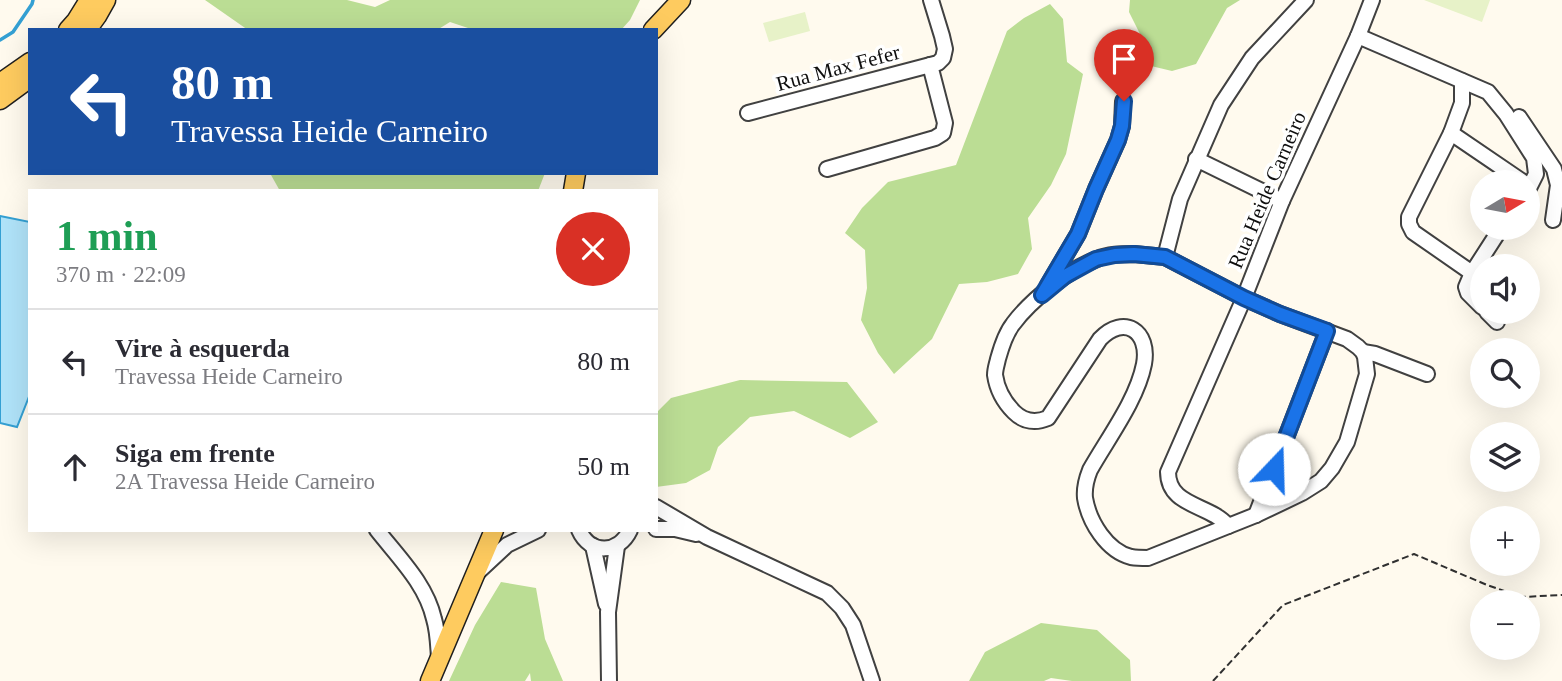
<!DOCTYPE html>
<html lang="pt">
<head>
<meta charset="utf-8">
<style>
	body { margin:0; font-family:"Times New Roman",serif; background:#f7f7f7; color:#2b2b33; height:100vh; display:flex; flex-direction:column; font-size:26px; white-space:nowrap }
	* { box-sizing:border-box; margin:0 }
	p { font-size:23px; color:#7c7c81 }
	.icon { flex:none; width:38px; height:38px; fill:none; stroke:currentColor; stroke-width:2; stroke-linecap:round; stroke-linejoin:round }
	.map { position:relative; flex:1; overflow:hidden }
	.drawer { position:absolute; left:28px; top:189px; width:630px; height:343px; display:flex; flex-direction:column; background:#fff; border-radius:0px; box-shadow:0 7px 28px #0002 }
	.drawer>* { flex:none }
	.banner { position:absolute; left:28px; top:28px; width:630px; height:147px; border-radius:0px; box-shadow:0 7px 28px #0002; background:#1a4fa0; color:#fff; overflow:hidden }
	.needle { width:46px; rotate:80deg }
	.buttons { position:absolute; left:1470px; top:170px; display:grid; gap:14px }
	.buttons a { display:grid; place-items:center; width:70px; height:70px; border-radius:50%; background:#fff; box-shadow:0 7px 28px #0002; font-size:35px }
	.pin { position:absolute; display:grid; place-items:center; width:60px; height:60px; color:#fff; margin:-72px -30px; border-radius:50% 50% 50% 0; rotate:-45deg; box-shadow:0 0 7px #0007 }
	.pin .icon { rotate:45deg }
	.me { position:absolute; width:77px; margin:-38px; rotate:21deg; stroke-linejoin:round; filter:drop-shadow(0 0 5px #0008) }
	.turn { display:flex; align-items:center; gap:24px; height:147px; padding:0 28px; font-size:32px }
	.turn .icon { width:91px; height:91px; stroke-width:2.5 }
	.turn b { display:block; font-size:49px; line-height:60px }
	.round { display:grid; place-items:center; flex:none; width:74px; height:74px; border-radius:37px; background:#f7f7f7 }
	.headline { display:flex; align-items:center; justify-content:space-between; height:119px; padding:0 28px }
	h1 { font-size:42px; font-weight:600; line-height:52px; color:#1e9e55 }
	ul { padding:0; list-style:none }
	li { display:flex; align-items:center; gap:21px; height:105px; padding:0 28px; border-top:2px solid #e1e1e2 }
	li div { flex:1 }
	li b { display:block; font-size:26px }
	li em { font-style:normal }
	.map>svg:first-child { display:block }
	.forest { fill:#bbdd94 }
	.pitch { fill:#e7f2c8 }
	.water { fill:#b0e3f9; stroke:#34a0d3; stroke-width:2 }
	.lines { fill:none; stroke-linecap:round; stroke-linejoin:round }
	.stream { stroke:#34a0d3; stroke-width:3.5 }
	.minor-casing { stroke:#414141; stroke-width:18 }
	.major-casing { stroke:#1f1f1f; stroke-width:21 }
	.path { stroke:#303030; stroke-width:2; stroke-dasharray:7 3.5; stroke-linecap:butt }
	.minor { stroke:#fff; stroke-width:14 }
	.major { stroke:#fecb5f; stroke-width:18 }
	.route-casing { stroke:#114b97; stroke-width:18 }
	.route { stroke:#1a73e8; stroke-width:12 }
	.labels { text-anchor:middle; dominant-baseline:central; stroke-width:7; stroke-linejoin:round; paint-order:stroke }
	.street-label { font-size:21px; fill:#0e0e0e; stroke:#fff }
</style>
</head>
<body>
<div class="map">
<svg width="1562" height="681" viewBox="0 0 1562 681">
	<rect width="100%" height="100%" fill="#fffaee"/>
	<g class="forest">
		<polygon points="205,0 347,0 375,7 390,0 640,0 630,20 621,30 474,30 450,22 437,30 248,30"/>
		<polygon points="1130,0 1240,0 1227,8 1196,64 1172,71 1151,66 1146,46 1129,12"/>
		<polygon points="1050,4 1063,19 1067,62 1083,74 1066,154 1051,185 1028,218 1032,249 1018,274 987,282 959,284 932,339 894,374 878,353 861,320 867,288 865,250 845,233 862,208 888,182 956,165 1007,31 1024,18"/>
		<polygon points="276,173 545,173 538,191 280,191 271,175"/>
		<polygon points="740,380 847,382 878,422 850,438 794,411 750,417 718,447 710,470 686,483 656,487 656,413 671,398"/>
		<polygon points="501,582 536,588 545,639 563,681 531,681 530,673 525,681 449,681 475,625"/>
		<polygon points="1041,623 1097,630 1130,660 1131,681 1072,681 1051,678 1044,681 969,681 985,652"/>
	</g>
	<g class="pitch">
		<polygon points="1424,0 1490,0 1482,22"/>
		<polygon points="805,12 810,31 769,42 763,23"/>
	</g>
	<polygon class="water" points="0,216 30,222 30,394 17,427 0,423"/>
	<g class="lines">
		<polyline class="stream" points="0,40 13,32 32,4 33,0"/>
		<defs>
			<g id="minor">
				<polyline points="1358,36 1488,92 1506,114 1534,158 1536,174 1528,190"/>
				<polyline points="1462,81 1462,103 1451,133 1409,217 1409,224 1413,232 1472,273"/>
				<polyline points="748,113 938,63 943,58 945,49 942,36 931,0"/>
				<polyline points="1519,117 1554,169 1558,185 1553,220"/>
				<polyline points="1451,133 1523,182"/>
				<polyline points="1196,159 1282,201"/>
				<polyline points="827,169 935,138 943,133 945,123 930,65"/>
				<path d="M 1134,254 L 1165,257 L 1244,298 L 1280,314 L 1347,339 L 1358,347 L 1363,352 L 1365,357 L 1367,374 L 1347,442 L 1332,468 L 1321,481 L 1302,493 L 1256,515 L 1148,558 C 1143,558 1137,558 1131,557 C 1107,551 1089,522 1085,498 C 1084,488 1086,480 1090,470 C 1108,438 1137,400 1144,364 C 1150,331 1124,314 1100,339 L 1048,418 C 1036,423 1024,422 1014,412 C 1004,402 997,389 995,375 C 995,369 997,364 998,359 C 1001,348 1005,334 1013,324 C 1030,301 1069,269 1097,259 C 1108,254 1121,254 1134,254 Z"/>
				<polyline points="1165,257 1180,199 1221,105 1252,58 1306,0"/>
				<polyline points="1048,285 1078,234 1096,189 1118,140 1122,126 1123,101"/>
				<polyline points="1482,307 1468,293 1466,287 1472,273 1501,228"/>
				<polyline points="1487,312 1497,322"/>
				<polyline points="1363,352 1375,354 1427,374"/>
				<polyline points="656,507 707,537 827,593 842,608 853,625 872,681"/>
				<polyline points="1256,515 1327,331"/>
				<path d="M 1228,526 C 1210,504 1168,507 1168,472 L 1244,298 L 1282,201 L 1358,36 L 1372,0"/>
				<polyline points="656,529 675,529 696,534"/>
				<path d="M 377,530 C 399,558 426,584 434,619 C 438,632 438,645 439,658"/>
				<path d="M 579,530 C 590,555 619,554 630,530"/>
				<polyline points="593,546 606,604"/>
				<polyline points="477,573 507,545 538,530"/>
				<polyline points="609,681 608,612 617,546"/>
			</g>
			<g id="major">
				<polyline points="68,30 76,21 89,0"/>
				<polyline points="87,30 97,16 106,0"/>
				<polyline points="653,30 681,0"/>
				<polyline points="0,83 30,62"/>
				<polyline points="0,100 30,78"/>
				<polyline points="573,191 576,173"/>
				<polyline points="430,681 494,530"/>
			</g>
		</defs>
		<use href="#minor" class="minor-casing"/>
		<use href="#major" class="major-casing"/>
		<polyline class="path" points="1213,681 1283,605 1414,554 1487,585 1522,597 1562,595"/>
		<use href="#minor" class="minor"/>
		<use href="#major" class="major"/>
	</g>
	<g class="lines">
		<defs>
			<polyline id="route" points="1124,101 1122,126 1118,140 1096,189 1078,234 1042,295 1065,276 1096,259 1115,255 1134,254 1165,257 1244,298 1280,314 1327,331 1274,469"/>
		</defs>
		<use href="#route" class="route-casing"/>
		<use href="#route" class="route"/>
	</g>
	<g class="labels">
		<g class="street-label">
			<text transform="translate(838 68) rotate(-15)">Rua Max Fefer</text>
			<text transform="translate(1267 190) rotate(-67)">Rua Heide Carneiro</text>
		</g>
	</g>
</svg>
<div class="buttons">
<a><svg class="needle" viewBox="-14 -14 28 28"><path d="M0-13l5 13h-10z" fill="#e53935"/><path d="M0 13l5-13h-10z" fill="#7c7c81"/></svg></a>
<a><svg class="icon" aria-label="sound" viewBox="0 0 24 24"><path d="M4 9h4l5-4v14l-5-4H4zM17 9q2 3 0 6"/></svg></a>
<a><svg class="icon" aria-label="search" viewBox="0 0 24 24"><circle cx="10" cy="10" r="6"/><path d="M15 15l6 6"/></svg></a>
<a><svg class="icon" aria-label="layers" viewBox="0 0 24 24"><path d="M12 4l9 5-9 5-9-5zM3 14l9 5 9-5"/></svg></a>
<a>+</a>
<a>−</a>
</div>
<div class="pin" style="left:1124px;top:101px;background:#d93025"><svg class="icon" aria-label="arrive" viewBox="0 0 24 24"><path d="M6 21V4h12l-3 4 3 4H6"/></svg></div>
<svg class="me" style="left:1274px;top:469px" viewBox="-20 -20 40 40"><circle r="19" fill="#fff"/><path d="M0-13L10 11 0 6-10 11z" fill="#1a73e8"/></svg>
<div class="banner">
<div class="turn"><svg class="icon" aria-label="left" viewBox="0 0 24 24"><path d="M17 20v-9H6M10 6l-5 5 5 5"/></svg><div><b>80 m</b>Travessa Heide Carneiro</div></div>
</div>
<section class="drawer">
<div class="headline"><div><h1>1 min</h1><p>370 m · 22:09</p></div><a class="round" style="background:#d93025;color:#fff"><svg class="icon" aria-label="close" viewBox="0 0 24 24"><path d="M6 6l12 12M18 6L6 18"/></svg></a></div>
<ul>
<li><svg class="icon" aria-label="left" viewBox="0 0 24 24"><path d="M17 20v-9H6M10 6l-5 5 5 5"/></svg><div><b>Vire à esquerda</b><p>Travessa Heide Carneiro</p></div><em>80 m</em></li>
<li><svg class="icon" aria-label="ahead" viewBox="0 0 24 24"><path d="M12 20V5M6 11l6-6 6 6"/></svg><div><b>Siga em frente</b><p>2A Travessa Heide Carneiro</p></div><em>50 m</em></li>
</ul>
</section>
</div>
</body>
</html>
